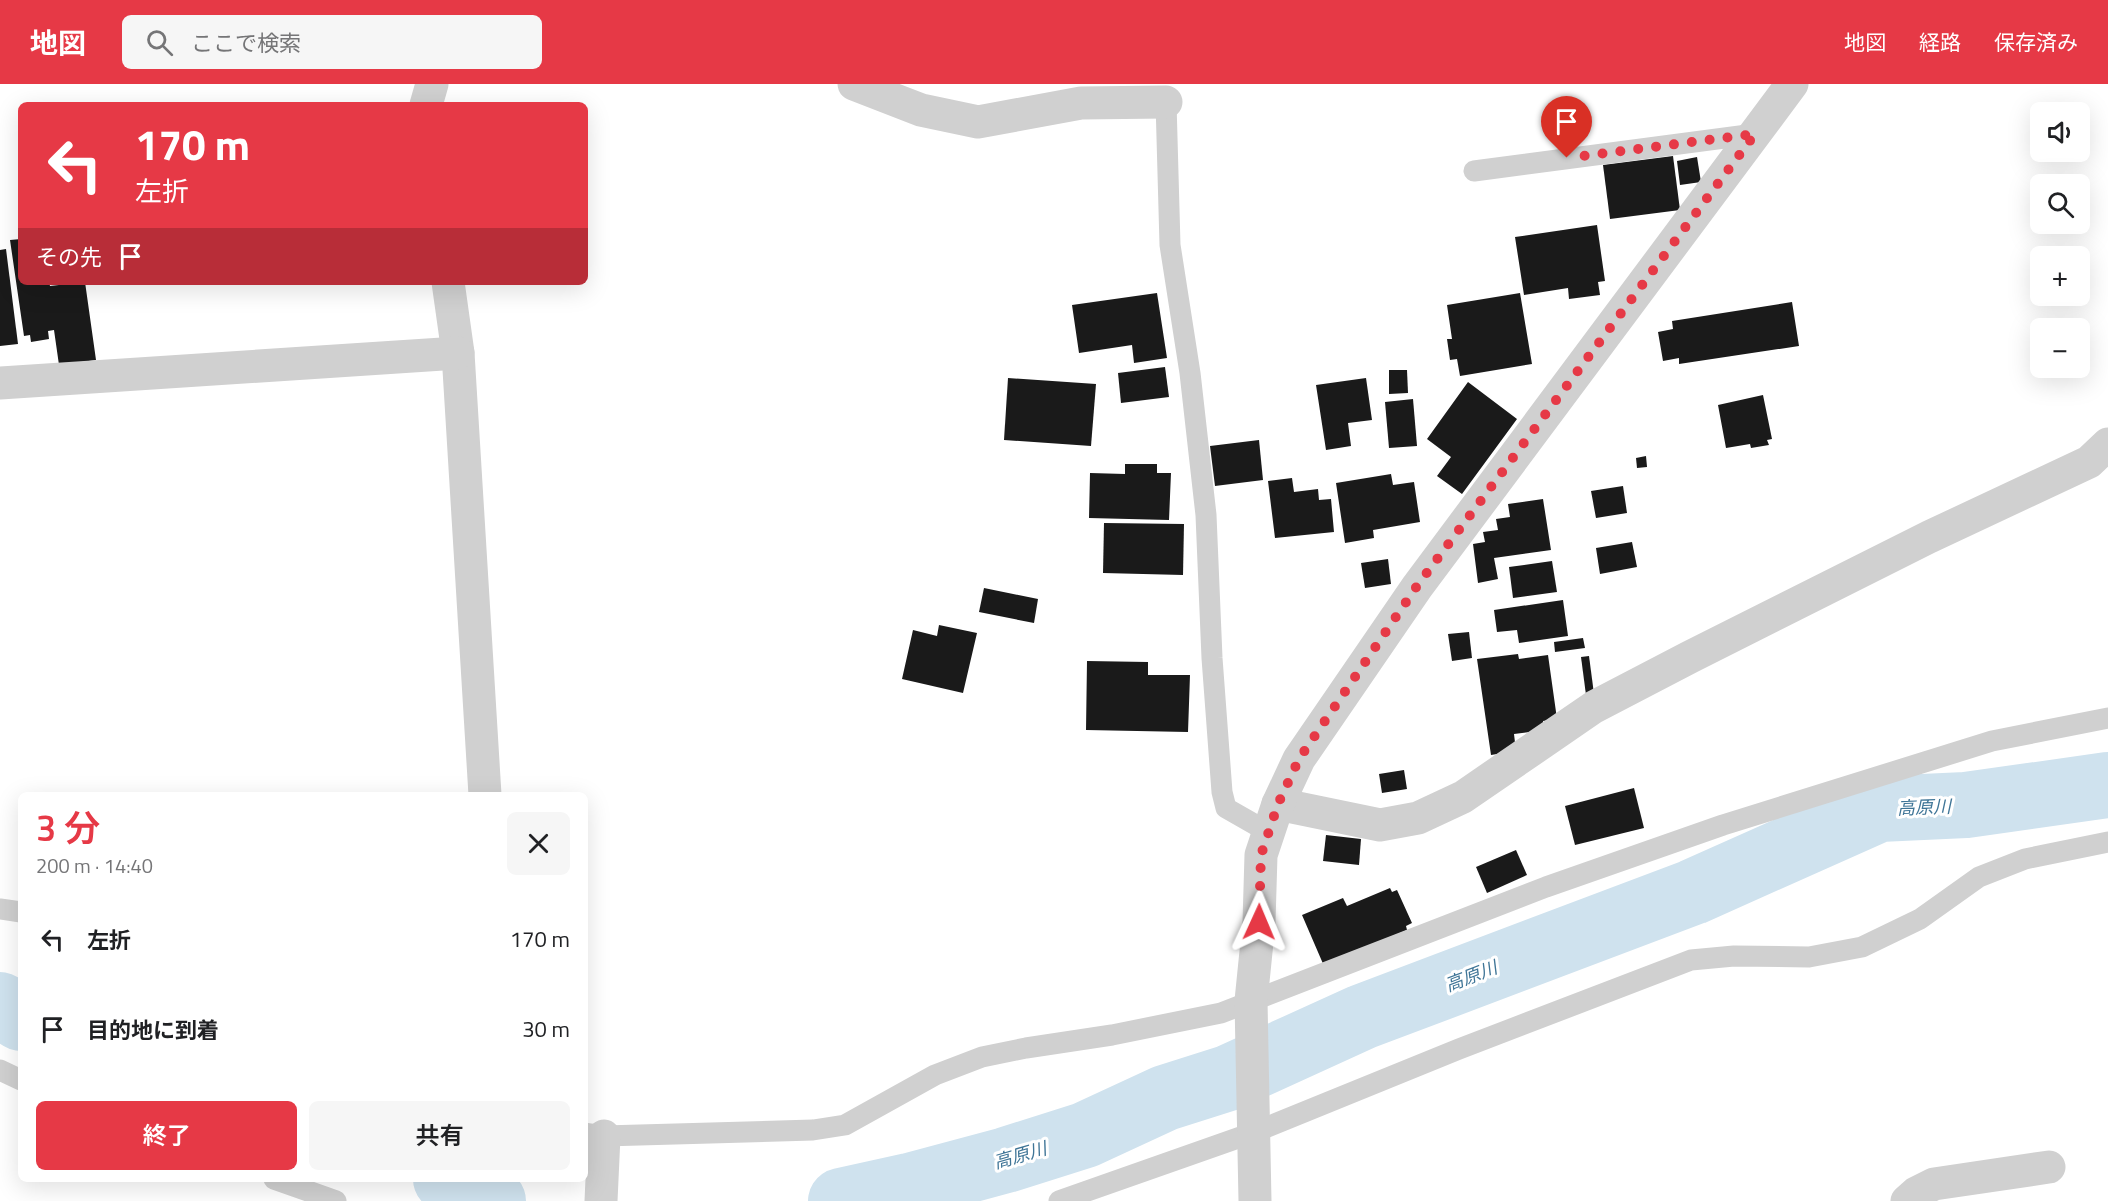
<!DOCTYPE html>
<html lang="ja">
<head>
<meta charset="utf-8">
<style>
	body { margin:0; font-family:"Titillium Web","Noto Sans JP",sans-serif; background:#f6f6f6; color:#202124; height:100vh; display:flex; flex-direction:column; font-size:22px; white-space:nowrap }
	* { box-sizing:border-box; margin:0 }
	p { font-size:20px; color:#757577 }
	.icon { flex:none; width:33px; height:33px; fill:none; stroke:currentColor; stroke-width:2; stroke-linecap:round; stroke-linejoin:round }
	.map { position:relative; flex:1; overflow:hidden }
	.drawer { position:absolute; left:18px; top:708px; width:570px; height:390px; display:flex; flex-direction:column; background:#fff; border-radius:9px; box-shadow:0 6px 24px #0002 }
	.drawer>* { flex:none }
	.hud { position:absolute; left:18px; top:18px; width:570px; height:183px; border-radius:9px; box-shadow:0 6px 24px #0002; background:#e63946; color:#fff; overflow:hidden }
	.controls { position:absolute; left:2030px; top:18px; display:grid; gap:12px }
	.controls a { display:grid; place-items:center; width:60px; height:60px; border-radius:9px; background:#fff; box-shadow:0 6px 24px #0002; font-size:30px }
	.pin { position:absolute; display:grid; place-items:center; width:51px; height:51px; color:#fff; margin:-62px -26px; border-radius:50% 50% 50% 0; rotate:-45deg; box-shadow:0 0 6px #0007 }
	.pin .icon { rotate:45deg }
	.me { position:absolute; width:66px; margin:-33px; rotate:1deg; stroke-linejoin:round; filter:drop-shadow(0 0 4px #0008) }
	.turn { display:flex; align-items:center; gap:21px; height:126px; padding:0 18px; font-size:27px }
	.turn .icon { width:78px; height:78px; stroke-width:2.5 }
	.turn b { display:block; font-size:42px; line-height:51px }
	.then { display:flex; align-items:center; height:57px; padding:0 18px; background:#0003; gap:12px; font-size:22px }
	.round { display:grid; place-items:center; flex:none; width:63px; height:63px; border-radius:9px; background:#f6f6f6 }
	.head { display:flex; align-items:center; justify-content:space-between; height:102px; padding:0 18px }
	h1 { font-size:36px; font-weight:600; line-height:45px; color:#e63946 }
	.primary-button { display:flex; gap:12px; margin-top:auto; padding:12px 18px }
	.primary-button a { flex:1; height:69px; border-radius:9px; background:#e63946; color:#fff; font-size:24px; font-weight:600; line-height:69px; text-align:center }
	.primary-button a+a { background:#f6f6f6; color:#202124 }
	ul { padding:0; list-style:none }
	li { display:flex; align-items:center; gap:18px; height:90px; padding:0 18px }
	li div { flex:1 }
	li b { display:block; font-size:22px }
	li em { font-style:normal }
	header { display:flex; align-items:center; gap:36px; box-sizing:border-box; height:84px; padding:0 30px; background:#e63946; color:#fff }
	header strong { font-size:28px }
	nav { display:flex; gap:33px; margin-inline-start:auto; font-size:21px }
	.search { width:420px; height:54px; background:#f6f6f6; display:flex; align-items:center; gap:15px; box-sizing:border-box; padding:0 21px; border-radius:9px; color:#757577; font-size:22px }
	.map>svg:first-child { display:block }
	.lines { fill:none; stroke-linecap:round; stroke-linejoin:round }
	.river { stroke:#cfe2ee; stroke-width:66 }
	.building { fill:#1a1a1a }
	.lane { stroke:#d0d0d0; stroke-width:21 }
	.street { stroke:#d0d0d0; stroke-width:33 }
	.route { stroke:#e63946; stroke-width:10; stroke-dasharray:0 18 }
	.labels { text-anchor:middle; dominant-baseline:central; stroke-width:6; stroke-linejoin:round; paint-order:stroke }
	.water-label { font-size:18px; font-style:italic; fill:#3f7597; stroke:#fff }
</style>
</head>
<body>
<header>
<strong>地図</strong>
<div class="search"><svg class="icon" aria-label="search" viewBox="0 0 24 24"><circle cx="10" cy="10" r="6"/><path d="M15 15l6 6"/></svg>ここで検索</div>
<nav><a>地図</a><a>経路</a><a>保存済み</a></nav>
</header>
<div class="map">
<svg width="2108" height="1117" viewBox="0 0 2108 1117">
	<rect width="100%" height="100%" fill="#fff"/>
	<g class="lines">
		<g class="river">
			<polyline points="0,921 21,934"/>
			<polyline points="446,1095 493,1117"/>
			<polyline points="841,1117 909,1102 1006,1076 1085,1051 1165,1014 1228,994 1362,933 1693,808 1879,725 1966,721 2108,701"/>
		</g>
	</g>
	<g class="building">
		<polygon points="1673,72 1680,126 1610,135 1603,81"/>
		<polygon points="1697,73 1701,98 1680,101 1677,77"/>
		<polygon points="1597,141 1605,197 1598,198 1600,211 1569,215 1568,204 1524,211 1515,153"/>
		<polygon points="21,155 21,198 49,198 50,202 85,198 96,276 59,281 54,246 48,247 49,255 31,258 30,251 24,252 10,156"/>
		<polygon points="6,165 18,260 0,262 0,166"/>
		<polygon points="1157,209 1167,274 1134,279 1132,261 1079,269 1072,221"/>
		<polygon points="1520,209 1532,280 1460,292 1457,275 1450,276 1447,255 1452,255 1447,221"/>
		<polygon points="1792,218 1799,262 1679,280 1679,274 1663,277 1658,248 1673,245 1672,237"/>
		<polygon points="1165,283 1169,313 1121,319 1118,289"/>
		<polygon points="1389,286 1407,286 1408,309 1389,310"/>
		<polygon points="1008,294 1096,300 1091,362 1004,356"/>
		<polygon points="1366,294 1372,336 1348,339 1351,362 1326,366 1316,301"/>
		<polygon points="1468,298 1517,335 1462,410 1437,392 1451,373 1427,355"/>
		<polygon points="1763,311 1772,355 1767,356 1769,361 1751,364 1750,360 1726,364 1718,321"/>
		<polygon points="1413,315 1417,362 1389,364 1385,318"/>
		<polygon points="1259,356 1263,396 1215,402 1210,362"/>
		<polygon points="1646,372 1647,383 1637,384 1636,374"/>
		<polygon points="1125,380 1157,380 1157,389 1171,389 1169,436 1089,434 1090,389 1125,390"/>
		<polygon points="1391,390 1393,401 1414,398 1420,438 1373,446 1374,454 1345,459 1336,399"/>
		<polygon points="1292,394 1294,408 1318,405 1319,416 1331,415 1334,448 1275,454 1268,397"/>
		<polygon points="1623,402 1627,429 1596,434 1591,407"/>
		<polygon points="1543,415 1551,466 1494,474 1498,495 1478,499 1473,460 1485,458 1483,448 1498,446 1496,435 1510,433 1508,420"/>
		<polygon points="1104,439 1184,440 1183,491 1103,489"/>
		<polygon points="1632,458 1637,483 1600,490 1596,464"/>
		<polygon points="1388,475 1391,500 1365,504 1361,479"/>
		<polygon points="1552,477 1557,508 1513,514 1509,483"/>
		<polygon points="984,504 1038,515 1034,539 979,528"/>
		<polygon points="1563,516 1568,552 1519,559 1517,546 1497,548 1494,526"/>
		<polygon points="939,541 977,549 963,609 902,595 913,546 937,552"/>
		<polygon points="1469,548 1472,574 1452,577 1448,550"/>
		<polygon points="1583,554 1585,564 1555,568 1554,558"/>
		<polygon points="1518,570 1519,575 1548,571 1557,635 1543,637 1544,646 1514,650 1516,667 1491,671 1477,575"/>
		<polygon points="1589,572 1594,610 1586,611 1581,573"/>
		<polygon points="1087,577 1148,578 1148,591 1190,591 1188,648 1086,646"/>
		<polygon points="1404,686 1407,705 1382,709 1379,690"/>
		<polygon points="1634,704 1644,744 1575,761 1565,722"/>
		<polygon points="1326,751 1361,755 1359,781 1323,777"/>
		<polygon points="1516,766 1527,791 1487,809 1476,783"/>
		<polygon points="1390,804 1392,808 1397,806 1412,839 1406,842 1407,846 1324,882 1302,831 1343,814 1347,822"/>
	</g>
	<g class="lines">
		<g class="lane">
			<polyline points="1166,18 1170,161 1190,289 1206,431 1212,574 1222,708 1226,724 1268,748"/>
			<polyline points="1474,87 1755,50"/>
			<polyline points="0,825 21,828"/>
			<polyline points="0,986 21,996"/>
			<polyline points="585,1049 604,1052 813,1046 845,1041 935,991 982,973 1026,964 1112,951 1221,929 1546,803 1723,741 1992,657 2108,634"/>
			<polyline points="274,1095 336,1117"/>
			<polyline points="1059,1117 1255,1048 1459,965 1691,876 1734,872 1809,873 1862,863 1920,835 1979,793 2025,775 2108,758"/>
		</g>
		<g class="street">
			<polyline points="854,0 921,26 978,38 1081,19 1166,18"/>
			<polyline points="426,21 432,0"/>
			<polyline points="448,198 458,269 485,711"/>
			<polyline points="0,299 458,269"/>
			<polyline points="1278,720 1380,741 1418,734 1463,713 1594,623 1690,573 1929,453 2089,378 2108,360"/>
			<polyline points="601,1117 604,1052"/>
			<polyline points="1255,1117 1251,917 1259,838 1261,771 1278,720 1299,675 1417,503 1792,0"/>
			<polyline points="1907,1117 1916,1109 1934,1100 2049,1083"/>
		</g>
	</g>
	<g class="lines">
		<polyline class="route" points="1259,838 1261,771 1278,720 1299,675 1417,502 1755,50 1567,74"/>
	</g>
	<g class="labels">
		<g class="water-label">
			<text transform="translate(1924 723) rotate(-2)">高原川</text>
			<text transform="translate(1471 892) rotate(-21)">高原川</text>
			<text transform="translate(1020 1071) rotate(-16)">高原川</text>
		</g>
	</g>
</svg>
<div class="controls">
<a><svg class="icon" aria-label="sound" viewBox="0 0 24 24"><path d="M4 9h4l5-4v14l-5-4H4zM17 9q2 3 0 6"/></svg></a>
<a><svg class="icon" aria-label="search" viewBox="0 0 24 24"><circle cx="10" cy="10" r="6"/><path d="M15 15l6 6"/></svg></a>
<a>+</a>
<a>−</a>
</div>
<div class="pin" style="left:1567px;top:74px;background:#d93025"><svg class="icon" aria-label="arrive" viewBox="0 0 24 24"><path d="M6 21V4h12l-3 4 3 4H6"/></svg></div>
<svg class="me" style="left:1259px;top:838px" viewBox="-20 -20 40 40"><path d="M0-17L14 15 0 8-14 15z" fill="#e63946" stroke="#fff" stroke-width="4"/></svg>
<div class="hud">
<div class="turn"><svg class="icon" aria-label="left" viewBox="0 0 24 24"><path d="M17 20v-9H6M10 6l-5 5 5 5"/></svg><div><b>170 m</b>左折</div></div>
<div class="then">その先<svg class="icon" aria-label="arrive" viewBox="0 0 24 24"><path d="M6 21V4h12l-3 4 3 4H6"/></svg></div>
</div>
<section class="drawer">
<div class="head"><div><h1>3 分</h1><p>200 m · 14:40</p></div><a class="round"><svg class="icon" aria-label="close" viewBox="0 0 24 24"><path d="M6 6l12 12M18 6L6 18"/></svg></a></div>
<ul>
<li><svg class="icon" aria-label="left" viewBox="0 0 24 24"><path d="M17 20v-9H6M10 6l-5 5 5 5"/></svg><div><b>左折</b></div><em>170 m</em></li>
<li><svg class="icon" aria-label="arrive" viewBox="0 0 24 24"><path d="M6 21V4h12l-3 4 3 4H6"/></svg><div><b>目的地に到着</b></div><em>30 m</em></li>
</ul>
<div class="primary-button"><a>終了</a><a>共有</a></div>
</section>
</div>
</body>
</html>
